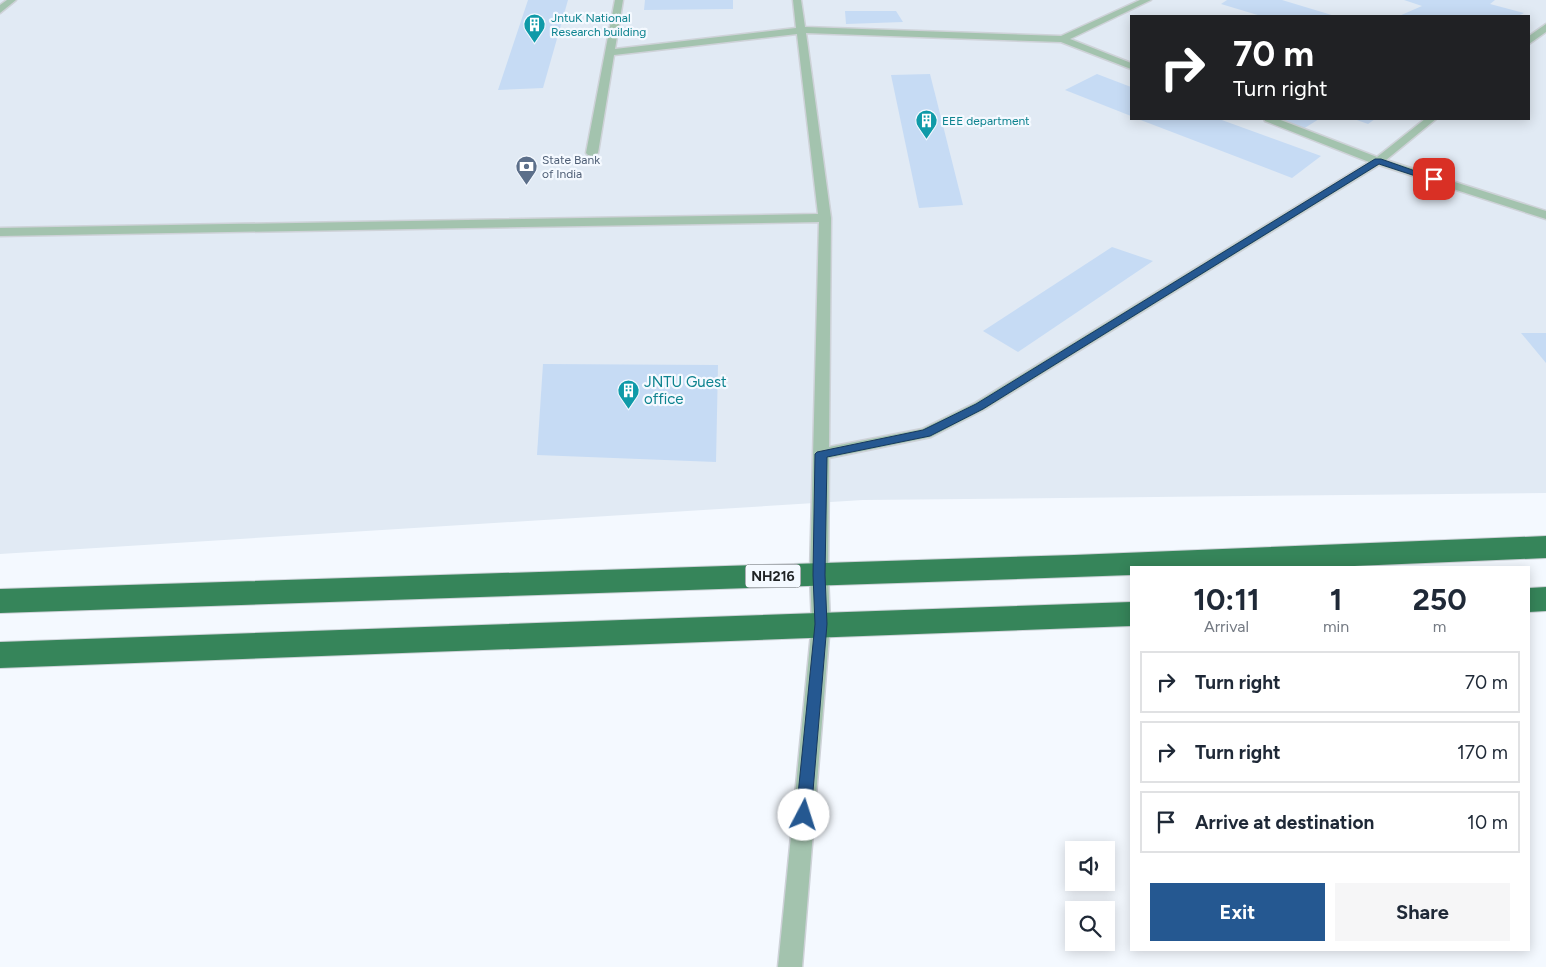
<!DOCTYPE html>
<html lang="en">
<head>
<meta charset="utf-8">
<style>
	body { margin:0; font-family:Figtree,sans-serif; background:#f6f6f7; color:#1f2937; height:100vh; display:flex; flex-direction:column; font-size:19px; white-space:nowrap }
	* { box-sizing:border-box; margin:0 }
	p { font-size:16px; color:#747a83 }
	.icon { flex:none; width:28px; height:28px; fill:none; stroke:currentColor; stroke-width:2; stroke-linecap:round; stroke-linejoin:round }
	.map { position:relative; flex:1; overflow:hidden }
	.details { position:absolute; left:1130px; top:566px; width:400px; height:385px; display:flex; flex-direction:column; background:#fff; border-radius:0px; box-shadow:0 2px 12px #0003 }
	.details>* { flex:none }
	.guide { position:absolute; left:1130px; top:15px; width:400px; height:105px; border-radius:0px; box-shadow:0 2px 12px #0003; background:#202124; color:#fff; overflow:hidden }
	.tools { position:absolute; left:1065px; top:841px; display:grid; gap:10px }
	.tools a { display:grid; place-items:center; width:50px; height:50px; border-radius:0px; background:#fff; box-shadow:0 2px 12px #0003; font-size:25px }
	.pin { position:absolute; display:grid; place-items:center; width:42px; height:42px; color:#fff; margin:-21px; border-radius:10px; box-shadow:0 2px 8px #0006 }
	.me { position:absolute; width:55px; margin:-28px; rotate:5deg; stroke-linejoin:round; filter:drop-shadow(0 0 4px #0008) }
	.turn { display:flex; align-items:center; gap:18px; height:105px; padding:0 20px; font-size:22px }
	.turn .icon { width:65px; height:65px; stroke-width:2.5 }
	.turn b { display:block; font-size:35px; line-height:42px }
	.eta { display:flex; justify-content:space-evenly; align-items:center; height:85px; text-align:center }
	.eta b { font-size:30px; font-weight:700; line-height:35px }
	.action { display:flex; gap:10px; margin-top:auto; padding:10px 20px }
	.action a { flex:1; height:58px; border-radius:0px; background:#255891; color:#fff; font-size:20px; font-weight:700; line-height:58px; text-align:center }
	.action a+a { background:#f6f6f7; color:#1f2937 }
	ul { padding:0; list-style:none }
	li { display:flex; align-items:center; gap:15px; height:62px; margin:0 10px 8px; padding:0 10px; border:2px solid #e0e1e3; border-radius:0px }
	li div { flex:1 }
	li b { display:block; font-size:19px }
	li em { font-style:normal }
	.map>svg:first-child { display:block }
	.built { fill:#e1eaf4; fill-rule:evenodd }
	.building { fill:#c6dbf4 }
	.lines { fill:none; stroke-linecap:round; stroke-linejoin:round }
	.lane-casing { stroke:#ced2d8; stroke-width:3 }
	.highway-casing { stroke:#ced2d8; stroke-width:2 }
	.lane { fill:#a3c3ae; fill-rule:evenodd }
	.highway { fill:#36855a; fill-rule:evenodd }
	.route { fill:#255891; stroke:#18395e }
	.labels { text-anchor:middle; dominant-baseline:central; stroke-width:4.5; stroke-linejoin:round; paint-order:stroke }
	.far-culture-label { font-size:12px; fill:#0d838f; stroke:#f4f9ff; text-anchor:start }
	.far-service-label { font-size:12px; fill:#4e5e75; stroke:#f4f9ff; text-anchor:start }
	.shield { fill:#f4f9ff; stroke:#5f6266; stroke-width:1 }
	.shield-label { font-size:14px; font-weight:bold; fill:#1f2224 }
	.culture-label { font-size:15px; fill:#0d838f; stroke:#f4f9ff; text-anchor:start }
</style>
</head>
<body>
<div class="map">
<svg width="1546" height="967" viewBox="0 0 1546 967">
	<rect width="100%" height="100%" fill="#f4f9ff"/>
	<path class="built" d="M 0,0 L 1546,0 L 1546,493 L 863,500 L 0,554 ZM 1131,16 L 1529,16 L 1529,119 L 1131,119 Z"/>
	<g class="building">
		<polygon points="528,0 568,0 543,88 498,90"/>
		<polygon points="645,0 733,0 733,9 644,10"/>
		<polygon points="1227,0 1282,0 1335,16 1261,16 1221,4"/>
		<polygon points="1404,0 1495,0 1490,4 1524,13 1518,16 1399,16 1422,6"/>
		<polygon points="845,11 896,11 903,22 846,24"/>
		<polygon points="930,74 963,205 919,208 891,75"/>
		<polygon points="1097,74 1131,87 1131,116 1065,90"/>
		<polygon points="1138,119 1219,119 1321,156 1292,178"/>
		<polygon points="1280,119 1319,119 1303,129"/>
		<polygon points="1354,119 1375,119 1368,124"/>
		<polygon points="1112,247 1153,261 1018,352 983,331"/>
		<polygon points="1521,333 1546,333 1546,363"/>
		<polygon points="543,364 718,365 716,462 537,455"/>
	</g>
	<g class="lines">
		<defs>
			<g id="lane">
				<polygon points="7,0 16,0 0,13 0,5"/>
				<polygon points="615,0 623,0 615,49 796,28 793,0 801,0 805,27 1061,36 1140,0 1151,0 1070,39 1131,63 1131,69 1061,42 806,33 831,218 829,447 922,429 975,403 1369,162 1265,121 1264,119 1278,119 1377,157 1425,119 1436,119 1386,160 1546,211 1546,219 1379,165 985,409 931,437 829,458 828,575 830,624 802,967 778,967 812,624 810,575 819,222 0,236 0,228 818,214 797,34 614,55 598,153 592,156 588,155 586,153"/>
				<polygon points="1546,24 1546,32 1529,44 1529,36"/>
			</g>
			<g id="highway">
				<polygon points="1546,536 1546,558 1307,568 1131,568 1131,575 1074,577 0,613 0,589 1074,555"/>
				<polygon points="1546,587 1546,611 1529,612 1529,588"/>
				<polygon points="1131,602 1131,626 0,668 0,642"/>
			</g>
		</defs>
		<use href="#lane" class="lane-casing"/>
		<use href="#highway" class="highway-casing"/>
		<use href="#lane" class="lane"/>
		<use href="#highway" class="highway"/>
	</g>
	<polygon class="route" points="1375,159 1381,159 1438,179 1431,181 1379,164 983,409 930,436 827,457 825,575 827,624 811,815 809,820 804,821 799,820 796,815 815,624 813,575 815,454 817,452 923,430 976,404"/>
	<defs>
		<symbol id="building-pin" viewBox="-11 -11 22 30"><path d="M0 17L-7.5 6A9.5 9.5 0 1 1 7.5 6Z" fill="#0f9aa8" stroke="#f4f9ff"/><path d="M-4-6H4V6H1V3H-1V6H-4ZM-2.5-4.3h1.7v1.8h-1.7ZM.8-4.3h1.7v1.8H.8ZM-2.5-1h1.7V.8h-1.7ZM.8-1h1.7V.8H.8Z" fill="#fff"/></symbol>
		<symbol id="bank-pin" viewBox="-11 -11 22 30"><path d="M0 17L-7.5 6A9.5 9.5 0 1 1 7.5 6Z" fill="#5c6f8a" stroke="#f4f9ff"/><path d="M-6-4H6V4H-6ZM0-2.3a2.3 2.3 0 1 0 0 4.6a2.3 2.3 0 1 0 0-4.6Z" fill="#fff"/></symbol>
	</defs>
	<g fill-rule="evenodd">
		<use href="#building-pin" x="522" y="12" width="25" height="34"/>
		<use href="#building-pin" x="914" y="108" width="25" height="34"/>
		<use href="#bank-pin" x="514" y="154" width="25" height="34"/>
		<use href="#building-pin" x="616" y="378" width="25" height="34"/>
	</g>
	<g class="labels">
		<g class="far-culture-label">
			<text x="551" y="18">JntuK National<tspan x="551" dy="14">Research building</tspan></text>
			<text x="942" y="121">EEE department</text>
		</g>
		<g class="far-service-label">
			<text x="542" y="160">State Bank<tspan x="542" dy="14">of India</tspan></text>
		</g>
		<rect class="shield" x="745.5" y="564.5" width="55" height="23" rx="4"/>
		<g class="shield-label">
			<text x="773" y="576">NH216</text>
		</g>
		<g class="culture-label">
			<text x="644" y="382">JNTU Guest<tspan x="644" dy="17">office</tspan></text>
		</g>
	</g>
</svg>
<div class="tools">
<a><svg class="icon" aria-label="sound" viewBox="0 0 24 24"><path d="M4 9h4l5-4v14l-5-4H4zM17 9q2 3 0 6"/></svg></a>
<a><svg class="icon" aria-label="search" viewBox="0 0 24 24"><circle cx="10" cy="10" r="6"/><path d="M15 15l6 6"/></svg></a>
</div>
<div class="pin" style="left:1434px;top:179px;background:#d93025"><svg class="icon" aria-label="arrive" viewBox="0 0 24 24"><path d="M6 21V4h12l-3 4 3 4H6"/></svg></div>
<svg class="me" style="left:804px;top:815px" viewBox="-20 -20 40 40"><circle r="19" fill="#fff"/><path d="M0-13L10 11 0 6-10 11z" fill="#255891"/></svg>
<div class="guide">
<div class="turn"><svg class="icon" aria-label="right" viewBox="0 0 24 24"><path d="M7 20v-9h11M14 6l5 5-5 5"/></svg><div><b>70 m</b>Turn right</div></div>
</div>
<section class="details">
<div class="eta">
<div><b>10:11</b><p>Arrival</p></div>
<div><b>1</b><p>min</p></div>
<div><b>250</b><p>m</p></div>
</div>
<ul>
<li><svg class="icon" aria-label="right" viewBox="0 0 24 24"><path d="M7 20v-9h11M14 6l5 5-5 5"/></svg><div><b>Turn right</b></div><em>70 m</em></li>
<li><svg class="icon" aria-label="right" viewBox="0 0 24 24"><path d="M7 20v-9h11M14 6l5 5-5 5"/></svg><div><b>Turn right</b></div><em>170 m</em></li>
<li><svg class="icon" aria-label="arrive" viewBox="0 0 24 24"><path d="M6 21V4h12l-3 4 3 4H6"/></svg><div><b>Arrive at destination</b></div><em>10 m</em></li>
</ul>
<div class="action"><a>Exit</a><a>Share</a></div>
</section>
</div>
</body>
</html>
